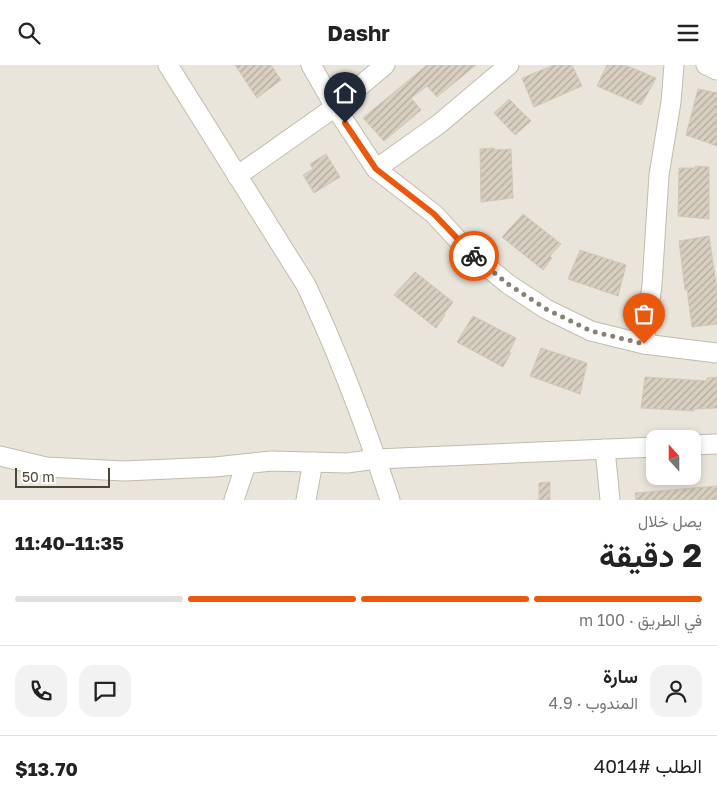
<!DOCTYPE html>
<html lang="ar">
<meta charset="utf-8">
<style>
:root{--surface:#fff;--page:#f2f2f2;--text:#222;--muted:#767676;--line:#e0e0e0;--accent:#ea580c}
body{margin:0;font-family:"Golos Text",Vazirmatn,sans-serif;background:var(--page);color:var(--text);direction:rtl;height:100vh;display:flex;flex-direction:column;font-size:19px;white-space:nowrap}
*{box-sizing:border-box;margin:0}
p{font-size:16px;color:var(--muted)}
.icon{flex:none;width:28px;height:28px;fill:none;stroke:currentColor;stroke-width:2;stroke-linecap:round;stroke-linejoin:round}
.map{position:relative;height:435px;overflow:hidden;direction:ltr}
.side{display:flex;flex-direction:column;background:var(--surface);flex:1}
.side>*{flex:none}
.needle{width:32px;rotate:339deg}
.buttons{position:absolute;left:646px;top:365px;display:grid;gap:10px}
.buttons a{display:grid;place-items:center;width:55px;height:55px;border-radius:10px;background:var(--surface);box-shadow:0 2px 8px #0003;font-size:25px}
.scale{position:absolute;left:15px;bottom:12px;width:95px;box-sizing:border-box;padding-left:5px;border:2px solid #4b4439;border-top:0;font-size:14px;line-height:18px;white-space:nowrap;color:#4b4439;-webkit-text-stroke:4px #fff;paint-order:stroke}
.pin{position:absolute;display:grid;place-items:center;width:42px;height:42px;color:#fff;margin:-51px -21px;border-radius:50% 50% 50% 0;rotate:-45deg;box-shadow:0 0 5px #0007}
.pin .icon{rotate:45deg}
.courier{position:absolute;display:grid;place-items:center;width:50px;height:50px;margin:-25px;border:4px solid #ea580c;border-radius:50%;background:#fff;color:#222;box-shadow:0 1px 6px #0007}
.overview em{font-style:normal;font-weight:700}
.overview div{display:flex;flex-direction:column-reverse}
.overview{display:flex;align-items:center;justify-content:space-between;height:85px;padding:0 15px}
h1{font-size:32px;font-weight:700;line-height:38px}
.bar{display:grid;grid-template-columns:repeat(4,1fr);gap:8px 5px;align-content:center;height:60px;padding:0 15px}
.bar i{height:6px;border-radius:4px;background:var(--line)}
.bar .on{background:var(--accent)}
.bar p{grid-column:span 4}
.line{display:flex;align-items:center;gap:12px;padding:0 15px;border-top:1px solid var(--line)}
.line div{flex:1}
.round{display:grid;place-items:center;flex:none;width:52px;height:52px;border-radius:15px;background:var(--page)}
header{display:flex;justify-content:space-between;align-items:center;height:65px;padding:0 15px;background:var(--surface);font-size:22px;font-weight:700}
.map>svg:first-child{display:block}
.residential{fill:#eae5da;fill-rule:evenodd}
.building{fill:url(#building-hatch);stroke:#d3c7b4}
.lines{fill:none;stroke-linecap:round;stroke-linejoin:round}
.minor-casing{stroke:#c2bbae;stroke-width:21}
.minor{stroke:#fff;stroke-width:19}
.done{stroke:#878178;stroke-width:5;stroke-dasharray:0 9}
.route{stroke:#ea580c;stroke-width:6}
</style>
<header><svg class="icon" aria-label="menu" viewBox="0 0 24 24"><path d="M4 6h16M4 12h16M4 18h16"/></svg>Dashr<svg class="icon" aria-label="search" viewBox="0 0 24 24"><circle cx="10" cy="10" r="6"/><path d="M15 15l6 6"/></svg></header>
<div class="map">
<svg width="717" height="435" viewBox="0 0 717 435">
<defs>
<pattern id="building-hatch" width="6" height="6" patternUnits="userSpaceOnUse" patternTransform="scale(1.25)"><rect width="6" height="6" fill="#d8cfc1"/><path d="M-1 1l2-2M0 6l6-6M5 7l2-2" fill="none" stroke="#b1aa9e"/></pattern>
</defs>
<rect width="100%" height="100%" fill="#f6f3ec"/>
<path class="residential" d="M0 0H717V435H0ZM655 374H692V411H655Z"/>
<g class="building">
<polygon points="235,0 271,0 281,15 257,33"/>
<polygon points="427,0 476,0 437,32 427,21 411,33 421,45 384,76 363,53"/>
<polygon points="554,0 572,0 582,21 534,42 522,13"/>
<polygon points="607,0 625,0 656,13 641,40 597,21"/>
<polygon points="698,24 717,28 717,81 686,70"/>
<polygon points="509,34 531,56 515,70 494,48"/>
<polygon points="494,83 494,85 511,84 513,133 481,137 480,84"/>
<polygon points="326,89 340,112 314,128 303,110 313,104 310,99"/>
<polygon points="695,101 709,102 709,154 678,151 679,103 696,103"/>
<polygon points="523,149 561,179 550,191 552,193 543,205 502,172"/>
<polygon points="709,171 717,224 717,259 692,262 687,224 685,225 679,176"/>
<polygon points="580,185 626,200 618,231 568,214"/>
<polygon points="415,207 453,237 444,249 445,250 436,263 394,230"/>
<polygon points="473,251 516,273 509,287 511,288 503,302 457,277"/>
<polygon points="541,283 587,298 580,329 530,311"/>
<polygon points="645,312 707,316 707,313 717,312 717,343 694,344 694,346 641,343"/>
<polygon points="550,417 550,435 539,435 539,418"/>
<polygon points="717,421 717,435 636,435 635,428"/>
</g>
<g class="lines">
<defs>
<g id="minor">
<path d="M168 0 306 220C339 290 366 362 390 435"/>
<polyline points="311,0 335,42 376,104 434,149 469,187 508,219 546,244 591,266 644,279 717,288"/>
<polyline points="706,0 717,5"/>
<polyline points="376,104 439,59 509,0"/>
<polyline points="237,111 335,42 385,0"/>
<polyline points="644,279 652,220 659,110 671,37 674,0"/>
<polyline points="692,380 717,379"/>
<polyline points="605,384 610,435"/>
<polyline points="0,391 46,402 124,406 215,402 271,396 347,398 376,394 655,382"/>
<polyline points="234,435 246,399"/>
<polyline points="306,435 313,397"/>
</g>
</defs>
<use href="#minor" class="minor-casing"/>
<use href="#minor" class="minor"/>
</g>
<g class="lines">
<polyline class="done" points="474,191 508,219 546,244 591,266 644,279"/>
<polyline class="route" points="345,58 376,104 434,149 474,191"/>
</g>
</svg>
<div class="buttons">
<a><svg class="needle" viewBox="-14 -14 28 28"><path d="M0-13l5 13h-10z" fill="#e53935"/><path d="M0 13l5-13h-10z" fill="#767676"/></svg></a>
</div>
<div class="scale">50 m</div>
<div class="pin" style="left:644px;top:279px;background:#ea580c"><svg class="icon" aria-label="bag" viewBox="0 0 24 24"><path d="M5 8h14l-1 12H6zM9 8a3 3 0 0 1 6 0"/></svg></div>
<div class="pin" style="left:345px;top:58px;background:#1f2937"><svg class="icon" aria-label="home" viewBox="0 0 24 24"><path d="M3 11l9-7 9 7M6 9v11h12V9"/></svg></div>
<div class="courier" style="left:474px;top:191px"><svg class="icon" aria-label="bike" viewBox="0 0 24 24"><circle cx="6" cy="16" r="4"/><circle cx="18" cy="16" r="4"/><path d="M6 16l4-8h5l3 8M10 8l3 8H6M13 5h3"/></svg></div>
</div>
<section class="side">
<div class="overview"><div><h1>2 دقيقة</h1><p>يصل خلال</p></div><em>11:35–11:40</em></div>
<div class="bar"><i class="on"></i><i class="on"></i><i class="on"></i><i></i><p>في الطريق · 100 m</p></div>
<div class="line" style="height:90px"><a class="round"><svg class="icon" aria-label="person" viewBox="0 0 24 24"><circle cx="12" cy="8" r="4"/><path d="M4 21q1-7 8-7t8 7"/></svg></a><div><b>سارة</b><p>المندوب · 4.9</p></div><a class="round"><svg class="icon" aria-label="chat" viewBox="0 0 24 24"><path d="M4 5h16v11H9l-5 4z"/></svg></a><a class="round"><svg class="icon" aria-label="phone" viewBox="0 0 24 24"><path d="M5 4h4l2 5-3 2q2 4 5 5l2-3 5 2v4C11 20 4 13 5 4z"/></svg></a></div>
<div class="line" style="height:65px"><div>الطلب #4014</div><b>$13.70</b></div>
</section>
